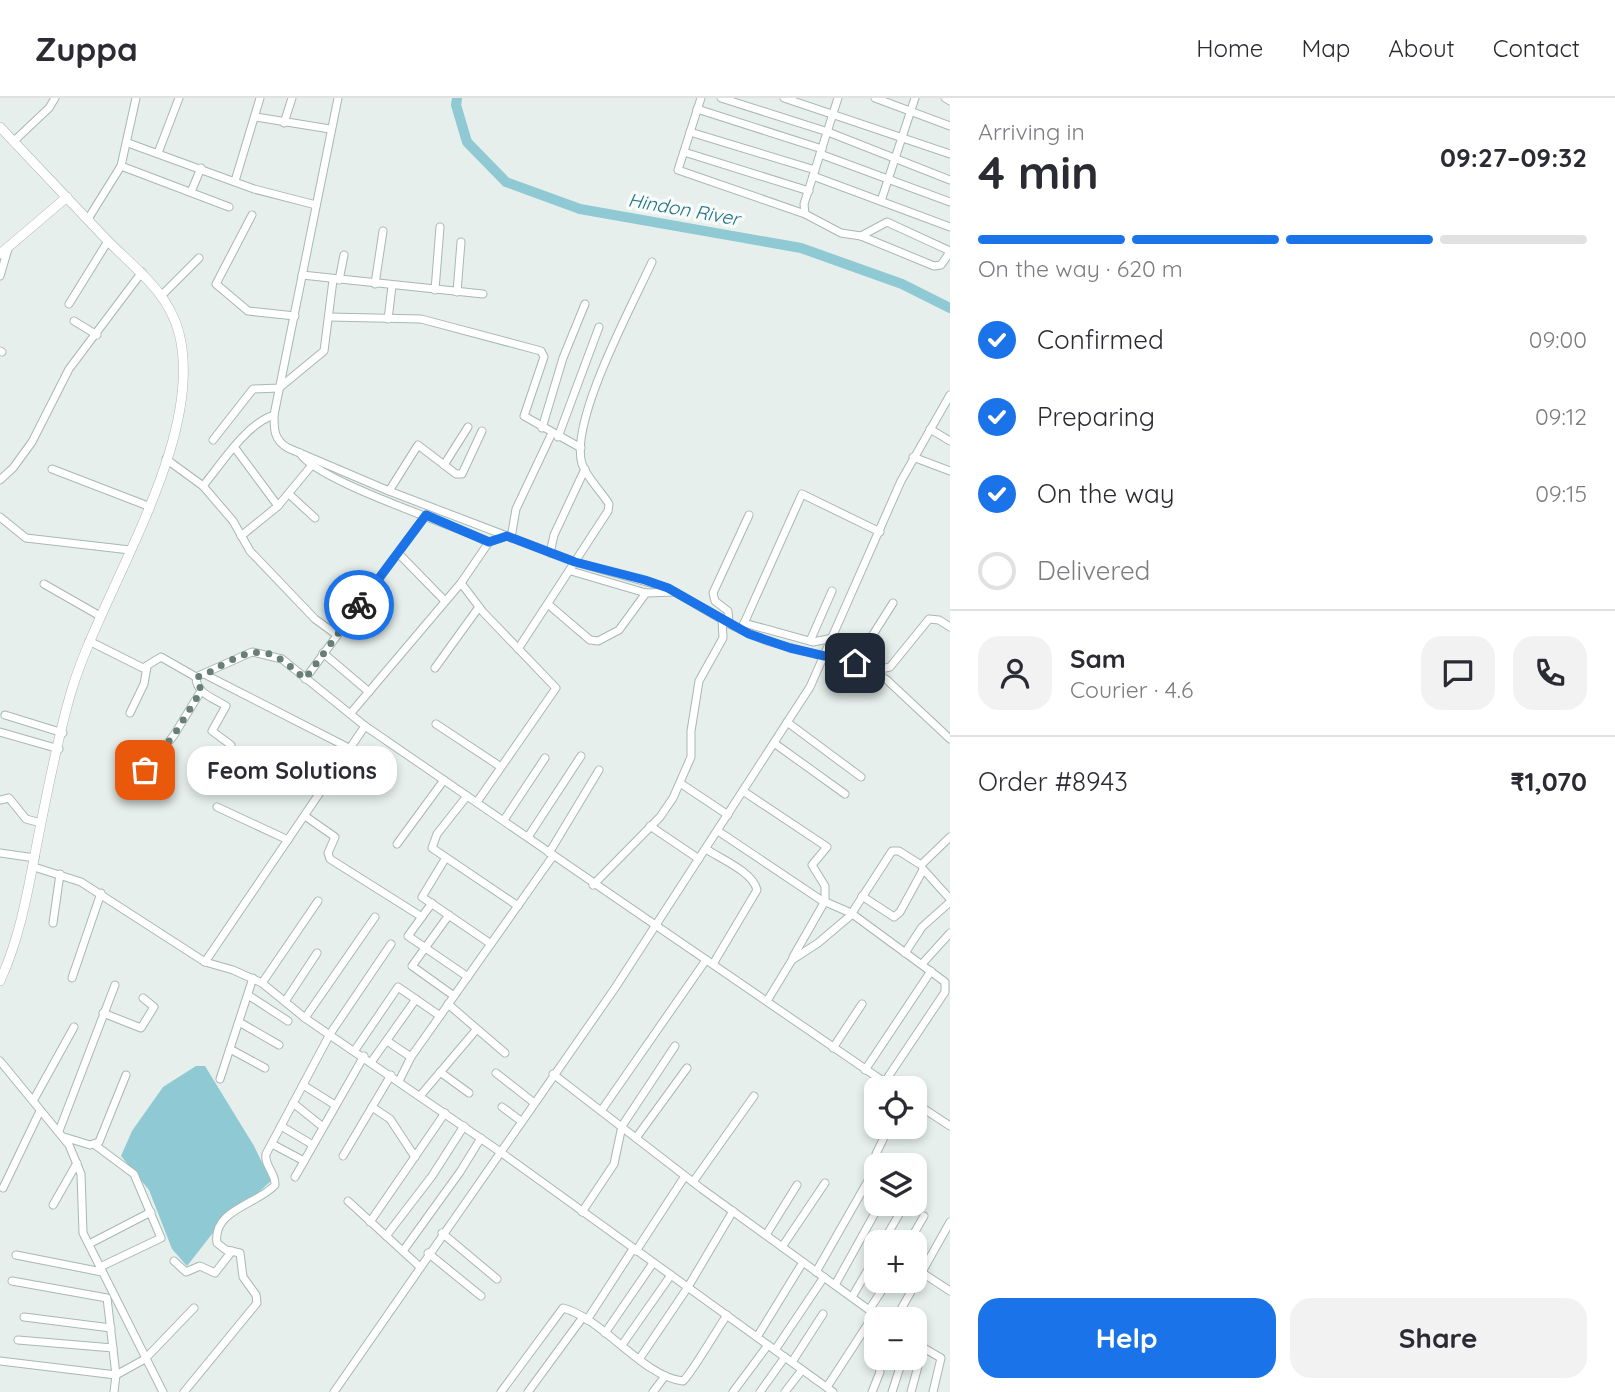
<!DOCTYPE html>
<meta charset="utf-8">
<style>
:root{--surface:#fff;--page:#f2f2f3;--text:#2b2b33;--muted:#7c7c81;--line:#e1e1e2;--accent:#1a73e8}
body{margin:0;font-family:Quicksand,sans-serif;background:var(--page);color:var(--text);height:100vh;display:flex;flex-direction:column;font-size:26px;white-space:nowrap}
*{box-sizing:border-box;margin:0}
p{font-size:23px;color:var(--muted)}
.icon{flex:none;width:38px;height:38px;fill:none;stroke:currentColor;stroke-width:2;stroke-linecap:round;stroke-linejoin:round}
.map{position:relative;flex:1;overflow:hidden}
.sheet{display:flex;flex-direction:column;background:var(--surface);width:665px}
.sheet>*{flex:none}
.fabs{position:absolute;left:864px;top:978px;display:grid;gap:14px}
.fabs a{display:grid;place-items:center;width:63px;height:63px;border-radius:14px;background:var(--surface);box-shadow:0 4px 10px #0003;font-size:35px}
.pin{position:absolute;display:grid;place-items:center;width:60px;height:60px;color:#fff;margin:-30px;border-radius:14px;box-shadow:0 4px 10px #0006}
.courier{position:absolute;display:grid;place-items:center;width:70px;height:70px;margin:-35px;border:5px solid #1a73e8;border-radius:50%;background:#fff;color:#222;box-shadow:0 2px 9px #0007}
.bubble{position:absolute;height:49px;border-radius:21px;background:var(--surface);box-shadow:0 4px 10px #0003;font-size:23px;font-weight:700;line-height:49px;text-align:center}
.head em{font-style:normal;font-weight:700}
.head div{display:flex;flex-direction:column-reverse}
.head{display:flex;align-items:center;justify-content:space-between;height:119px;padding:0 28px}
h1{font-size:46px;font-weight:700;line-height:52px}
.bar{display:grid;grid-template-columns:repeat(4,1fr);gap:10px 7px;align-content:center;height:84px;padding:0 28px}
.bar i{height:9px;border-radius:5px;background:var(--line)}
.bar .on{background:var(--accent)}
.bar p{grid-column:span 4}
.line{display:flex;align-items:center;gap:18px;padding:0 28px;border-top:2px solid var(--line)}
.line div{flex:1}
.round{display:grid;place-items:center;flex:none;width:74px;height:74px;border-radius:21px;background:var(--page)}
ol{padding:0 28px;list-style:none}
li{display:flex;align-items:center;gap:21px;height:77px}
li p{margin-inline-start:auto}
li .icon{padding:7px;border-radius:50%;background:var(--accent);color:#fff;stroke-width:4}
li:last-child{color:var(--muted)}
li i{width:38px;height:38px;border:4px solid var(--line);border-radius:50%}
.primary-button{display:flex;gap:14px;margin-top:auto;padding:14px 28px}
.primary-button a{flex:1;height:80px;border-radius:21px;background:var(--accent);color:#fff;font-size:28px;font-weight:700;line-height:80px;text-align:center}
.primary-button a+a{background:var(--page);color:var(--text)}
header{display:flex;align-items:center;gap:42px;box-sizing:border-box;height:98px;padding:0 35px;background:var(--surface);border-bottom:2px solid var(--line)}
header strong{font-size:33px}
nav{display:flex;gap:38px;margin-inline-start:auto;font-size:24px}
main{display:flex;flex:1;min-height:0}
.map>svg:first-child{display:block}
.water{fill:#8ec9d4}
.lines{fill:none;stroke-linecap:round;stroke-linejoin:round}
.river{stroke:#8ec9d4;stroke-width:10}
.minor-casing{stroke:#a8b8b2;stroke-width:9}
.tertiary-casing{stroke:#a8b8b2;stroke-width:10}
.minor{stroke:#fff;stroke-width:7}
.tertiary{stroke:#fff;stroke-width:9}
.done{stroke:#687f78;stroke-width:7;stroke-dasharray:0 12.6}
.route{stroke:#1a73e8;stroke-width:9}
.labels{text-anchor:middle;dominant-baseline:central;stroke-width:7;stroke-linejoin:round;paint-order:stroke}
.water-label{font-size:19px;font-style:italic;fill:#1c6f80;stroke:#f7fbf9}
</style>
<header>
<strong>Zuppa</strong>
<nav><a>Home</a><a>Map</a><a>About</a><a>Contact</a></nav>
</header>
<main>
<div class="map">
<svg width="950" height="1294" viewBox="0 0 950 1294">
<rect width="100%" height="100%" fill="#e6efeb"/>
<polygon class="water" points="196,968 205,968 254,1048 271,1083 212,1136 187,1168 172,1151 149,1092 121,1058 132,1033 163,989"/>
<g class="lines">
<polyline class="river" points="457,0 456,7 467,44 506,84 580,111 801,150 902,186 950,210"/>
<defs>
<g id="minor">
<path d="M338 0 274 317C274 332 274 342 288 350L389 393 575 464 668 490 735 529 767 543 866 570 887 582 950 641"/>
<polyline points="701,0 678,72 805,116"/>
<polyline points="721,0 828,34 950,82"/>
<polyline points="784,0 950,56"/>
<polyline points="838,0 804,106 805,116 841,135 861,138 934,168 941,167 950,154"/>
<polyline points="875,0 950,28"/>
<polyline points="945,0 950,3"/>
<polyline points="697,11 822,51"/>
<polyline points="256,19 330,31"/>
<polyline points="284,25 292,0"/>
<polyline points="690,34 815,72"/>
<polyline points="14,43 49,10 55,0"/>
<polyline points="128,45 254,91 316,107"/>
<polyline points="684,54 809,93"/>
<polyline points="158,55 179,0"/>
<polyline points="820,56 950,104"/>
<polyline points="121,68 229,109"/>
<polyline points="813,78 950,129"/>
<polyline points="235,83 260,0"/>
<polyline points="191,94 201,70"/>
<polyline points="881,103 915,0"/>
<polyline points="252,117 216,186 248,213 295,218"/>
<polyline points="88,121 121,68 136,0"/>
<polyline points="861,138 887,124 950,153"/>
<polyline points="302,177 483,196"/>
<polyline points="0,178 8,151"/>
<polyline points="339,182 344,157"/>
<polyline points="375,186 383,133"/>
<polyline points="435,192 440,129"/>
<polyline points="457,194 461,144"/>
<polyline points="161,198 199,160"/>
<polyline points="69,206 108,143"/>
<polyline points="329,219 421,221 541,253 544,259 524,318 581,350"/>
<polyline points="388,221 392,188"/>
<polyline points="74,223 97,237"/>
<polyline points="0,253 2,254"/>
<polyline points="542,330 563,260 585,206"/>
<polyline points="930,331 950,343"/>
<polyline points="558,339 599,229"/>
<polyline points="213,342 253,291 279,290 324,253 333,182"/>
<polyline points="235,350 278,408"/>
<path d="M300 355C314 382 454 427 489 444L507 438"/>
<polyline points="913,359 950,373"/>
<polyline points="166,361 203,388 233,423 250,453 315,521 337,537"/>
<polyline points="444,367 468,329"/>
<polyline points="52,371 148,408"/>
<polyline points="0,382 13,370 32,344 69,271 142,174"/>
<path d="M203 388C222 365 246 326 274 317"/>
<polyline points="389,393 418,347 456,376 462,376 482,333"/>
<polyline points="289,396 315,420"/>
<polyline points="0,419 26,440 130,452"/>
<polyline points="241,438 278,408 312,367"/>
<polyline points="511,440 516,411 552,335"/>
<polyline points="550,455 554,437 585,371"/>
<polyline points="399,456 445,503"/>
<polyline points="571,473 646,495 674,494"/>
<polyline points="461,485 483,514 556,590 477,704"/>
<polyline points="44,486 100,518"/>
<polyline points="893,505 867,546 871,573 890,569 929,521 939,522 950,529"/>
<polyline points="549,507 590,542 598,543 619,532 646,495"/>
<polyline points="744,525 813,544 833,540"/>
<polyline points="729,526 728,513 715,503 713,495 749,417"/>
<polyline points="741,532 802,396 880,434"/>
<polyline points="89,543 143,570 161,559 196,579 252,554 282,561 365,628 893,990"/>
<polyline points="810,543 832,493"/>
<path d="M518 551 608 413 609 406C601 393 587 380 582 366 569 323 633 206 652 164"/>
<polyline points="323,555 369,594"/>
<polyline points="435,570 479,509"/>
<polyline points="206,577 349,650"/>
<path d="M196 579C196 596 214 600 226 608L212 633 231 647 218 676"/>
<polyline points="305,581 426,417"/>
<polyline points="130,615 144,586 147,569"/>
<polyline points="350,616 461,485 489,444"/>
<polyline points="5,617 63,635"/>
<polyline points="787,624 861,679"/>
<polyline points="436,626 501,669"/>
<polyline points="0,634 59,651"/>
<polyline points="774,645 845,696"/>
<polyline points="253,657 323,688"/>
<polyline points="680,685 728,717"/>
<polyline points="135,687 174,637 201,593"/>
<polyline points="743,693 827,749 812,767 825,788 825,803 793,859"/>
<polyline points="467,698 437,736 432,750 518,808"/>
<polyline points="0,702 9,700 26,721 41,725"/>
<polyline points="217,709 288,742"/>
<polyline points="305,718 335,739 328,755 330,761 422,819"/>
<polyline points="504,722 545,660"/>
<polyline points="650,728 699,761"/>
<polyline points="718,733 821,802 851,815 945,884 945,894 884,985"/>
<polyline points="528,739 581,658"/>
<polyline points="397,746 444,682"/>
<path d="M706 751C721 761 753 774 757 792L713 866"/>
<polyline points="0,755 35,760"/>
<polyline points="549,755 599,672"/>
<polyline points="445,761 422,799 491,846"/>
<polyline points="34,769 81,784 205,864 233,872 262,885 305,920 499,1053 833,1294"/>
<polyline points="923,771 950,801"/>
<polyline points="593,787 660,719 673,700 691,659 691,633 699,583 723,540 722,521"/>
<polyline points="862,798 894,819 900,814 923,772"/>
<polyline points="432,805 408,838 468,879"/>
<polyline points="449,817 412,868 454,898"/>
<polyline points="53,825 60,776"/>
<polyline points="905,855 922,829 950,804"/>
<polyline points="205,864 365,628"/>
<polyline points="922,866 950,835"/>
<polyline points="72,880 101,795"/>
<polyline points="262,885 318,803"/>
<polyline points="248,897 288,923"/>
<polyline points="286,902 317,855"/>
<polyline points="767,903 792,862 818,845 850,818 892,753 899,753 921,767 950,739"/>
<polyline points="448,906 505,955"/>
<polyline points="103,915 141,930 154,909 143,900"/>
<polyline points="305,920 375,819"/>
<polyline points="239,924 279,947"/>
<polyline points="387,943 411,959"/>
<polyline points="833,950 862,906"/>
<polyline points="230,951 265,970"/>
<polyline points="355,952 398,889 440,918"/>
<polyline points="0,963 69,1047 81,1076 83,1135 163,1294"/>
<polyline points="372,963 416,901"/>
<polyline points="865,972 931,873"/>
<polyline points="440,974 469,995"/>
<polyline points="496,975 533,1004"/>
<polyline points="553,976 702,1091 883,1222"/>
<polyline points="220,981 253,880"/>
<polyline points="399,983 411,959 553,758"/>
<polyline points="303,987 335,1007"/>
<polyline points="420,998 476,932"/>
<polyline points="33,1003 74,929"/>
<polyline points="293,1005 323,1029"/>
<polyline points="915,1005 950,1028"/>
<polyline points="372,1009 390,1021 415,1059"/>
<polyline points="502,1009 521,1023"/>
<polyline points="601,1013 706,862"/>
<polyline points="281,1028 313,1047"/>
<polyline points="59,1033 115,887"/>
<polyline points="64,1039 90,1047 99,1044 126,977"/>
<polyline points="636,1040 687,970"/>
<polyline points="272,1046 304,1063"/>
<polyline points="95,1047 134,1076 161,1140 100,1169"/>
<polyline points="343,1058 391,977"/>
<polyline points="295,1079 364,958"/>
<polyline points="693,1084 754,998"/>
<polyline points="3,1090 40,1013"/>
<polyline points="348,1103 419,1168"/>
<polyline points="53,1107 77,1065"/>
<polyline points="582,1114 614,1066 622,1028 675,948"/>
<polyline points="370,1124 445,1015"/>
<polyline points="442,1135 497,1181"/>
<polyline points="766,1137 797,1087"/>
<polyline points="386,1138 432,1078 464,1028"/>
<polyline points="883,1144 905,1106"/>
<polyline points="909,1144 924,1118"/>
<polyline points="89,1146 151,1114"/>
<polyline points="782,1149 825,1085"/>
<polyline points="403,1153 460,1074 481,1040"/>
<polyline points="636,1153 685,1078"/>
<polyline points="428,1155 481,1198"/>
<polyline points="16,1157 102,1174"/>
<polyline points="174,1163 186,1174 200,1168 215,1175 232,1153"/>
<polyline points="816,1174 873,1074 876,1056 889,1029"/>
<polyline points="921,1174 950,1193"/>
<polyline points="12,1183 107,1200 116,1277 114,1294"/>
<polyline points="835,1187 880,1106"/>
<polyline points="852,1199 877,1156"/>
<polyline points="869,1212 888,1183"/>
<polyline points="24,1219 111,1230"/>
<polyline points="587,1222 633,1151"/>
<polyline points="895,1222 950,1124"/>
<polyline points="605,1235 653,1165"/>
<polyline points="757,1239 803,1164"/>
<polyline points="18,1242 113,1250"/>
<polyline points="915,1245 941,1260 933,1294"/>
<polyline points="622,1247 671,1177"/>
<polyline points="775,1252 824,1179"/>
<polyline points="640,1260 688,1189 733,1113"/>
<polyline points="0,1263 116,1277 145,1261 194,1210"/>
<polyline points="792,1264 823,1216"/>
<polyline points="827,1289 875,1215"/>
<path d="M184 1294 257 1205 256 1197 243 1179 240 1155 226 1152 217 1145C212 1112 258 1106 275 1087 276 1075 264 1068 266 1056L330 936 391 846"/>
<polyline points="334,1294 615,890 810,589 901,383 950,297"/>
<path d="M501 1294 563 1210C604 1221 643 1279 683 1283 690 1278 718 1230 727 1217"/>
<polyline points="528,1294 583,1219"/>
<polyline points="653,1294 665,1278"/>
<polyline points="733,1294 768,1247"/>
<polyline points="760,1294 785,1259"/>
<polyline points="785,1294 802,1272"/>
<polyline points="872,1294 880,1274 877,1260"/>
<polyline points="892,1294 903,1260"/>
<polyline points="911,1294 923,1250"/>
</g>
<g id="tertiary">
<path d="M0 29C35 66 70 103 105 140 134 170 168 193 179 235 206 341 103 490 72 591 59 634 50 681 41 725 30 779 23 833 0 883"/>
<polyline points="0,156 67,99"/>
</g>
</defs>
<use href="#minor" class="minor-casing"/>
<use href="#tertiary" class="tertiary-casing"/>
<use href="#minor" class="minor"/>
<use href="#tertiary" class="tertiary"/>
</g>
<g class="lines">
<path class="done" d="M145 672 174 637 201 593 197 579C206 577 213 572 222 567 261 545 274 553 305 581L359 507"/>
<polyline class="route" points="359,507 426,417 489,444 507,438 575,464 645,482 668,490 749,536 790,550 855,565"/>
</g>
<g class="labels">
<g class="water-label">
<text transform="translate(684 111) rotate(10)">Hindon River</text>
</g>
</g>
</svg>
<div class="fabs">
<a><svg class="icon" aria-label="locate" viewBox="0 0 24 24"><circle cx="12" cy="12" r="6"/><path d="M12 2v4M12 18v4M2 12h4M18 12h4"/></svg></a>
<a><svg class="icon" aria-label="layers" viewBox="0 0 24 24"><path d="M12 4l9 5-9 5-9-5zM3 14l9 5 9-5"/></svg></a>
<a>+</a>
<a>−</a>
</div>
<div class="pin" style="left:145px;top:672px;background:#ea580c"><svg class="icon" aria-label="bag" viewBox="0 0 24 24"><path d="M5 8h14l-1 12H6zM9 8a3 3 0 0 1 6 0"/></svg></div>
<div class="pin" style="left:855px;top:565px;background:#1f2937"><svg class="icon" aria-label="home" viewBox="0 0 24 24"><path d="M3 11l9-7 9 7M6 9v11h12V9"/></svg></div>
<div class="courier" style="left:359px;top:507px"><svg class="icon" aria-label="bike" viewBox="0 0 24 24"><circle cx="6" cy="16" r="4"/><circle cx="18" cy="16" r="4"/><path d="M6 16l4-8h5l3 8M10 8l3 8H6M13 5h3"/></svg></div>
<div class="bubble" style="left:187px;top:648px;width:210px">Feom Solutions</div>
</div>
<section class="sheet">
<div class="head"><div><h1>4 min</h1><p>Arriving in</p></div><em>09:27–09:32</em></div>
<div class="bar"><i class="on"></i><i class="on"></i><i class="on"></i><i></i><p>On the way · 620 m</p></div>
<ol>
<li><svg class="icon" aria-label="check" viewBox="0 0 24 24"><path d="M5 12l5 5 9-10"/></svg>Confirmed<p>09:00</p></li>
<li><svg class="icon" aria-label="check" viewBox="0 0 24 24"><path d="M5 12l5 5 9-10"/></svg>Preparing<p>09:12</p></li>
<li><svg class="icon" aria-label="check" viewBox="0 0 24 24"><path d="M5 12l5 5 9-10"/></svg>On the way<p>09:15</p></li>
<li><i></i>Delivered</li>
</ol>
<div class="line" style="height:126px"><a class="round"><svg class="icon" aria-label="person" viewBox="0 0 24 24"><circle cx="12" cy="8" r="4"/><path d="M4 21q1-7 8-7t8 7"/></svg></a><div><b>Sam</b><p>Courier · 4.6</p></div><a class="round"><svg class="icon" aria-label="chat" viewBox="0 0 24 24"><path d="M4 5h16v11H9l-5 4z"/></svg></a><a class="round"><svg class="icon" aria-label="phone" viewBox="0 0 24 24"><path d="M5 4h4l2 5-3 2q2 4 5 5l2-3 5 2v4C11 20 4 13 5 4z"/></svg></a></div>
<div class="line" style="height:91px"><div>Order #8943</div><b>₹1,070</b></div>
<div class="primary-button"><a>Help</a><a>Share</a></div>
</section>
</main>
